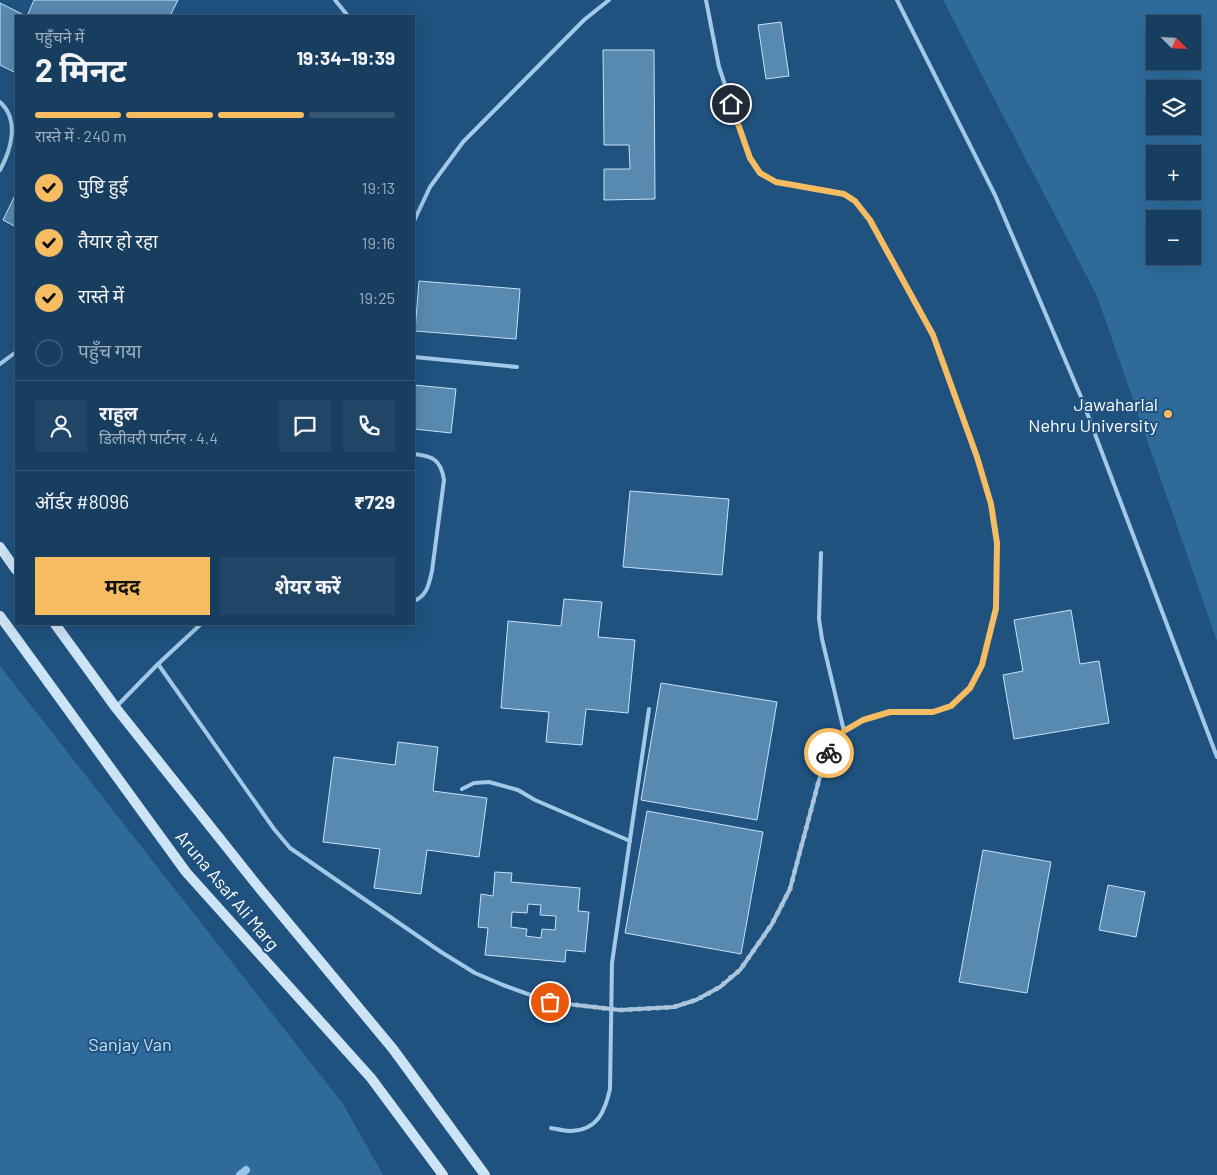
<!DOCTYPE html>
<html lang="hi">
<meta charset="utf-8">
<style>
:root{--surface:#173e5f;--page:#204565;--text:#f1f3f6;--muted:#9eaebd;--line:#365774;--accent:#f6bc62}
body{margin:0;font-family:Barlow,"Noto Sans Devanagari",sans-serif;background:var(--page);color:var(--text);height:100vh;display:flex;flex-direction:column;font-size:19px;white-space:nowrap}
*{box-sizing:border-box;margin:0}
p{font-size:16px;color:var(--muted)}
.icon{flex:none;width:28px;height:28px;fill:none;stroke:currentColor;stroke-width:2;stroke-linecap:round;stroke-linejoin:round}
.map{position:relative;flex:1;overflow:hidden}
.side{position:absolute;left:15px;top:15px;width:400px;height:610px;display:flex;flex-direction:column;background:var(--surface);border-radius:0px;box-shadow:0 5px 20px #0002,0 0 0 1px var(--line)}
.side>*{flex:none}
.needle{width:32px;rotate:114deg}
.tools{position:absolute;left:1146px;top:15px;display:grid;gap:10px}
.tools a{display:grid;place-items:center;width:55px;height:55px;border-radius:0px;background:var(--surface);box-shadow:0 5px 20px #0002,0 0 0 1px var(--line);font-size:25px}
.pin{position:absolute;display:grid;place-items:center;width:42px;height:42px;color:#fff;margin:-21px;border:2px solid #fff;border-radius:50%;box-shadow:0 1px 5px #0007}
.courier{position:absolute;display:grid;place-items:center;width:50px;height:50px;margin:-25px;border:4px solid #f6bc62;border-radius:50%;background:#fff;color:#222;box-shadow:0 1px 6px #0007}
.overview em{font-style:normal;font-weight:700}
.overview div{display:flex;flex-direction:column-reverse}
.overview{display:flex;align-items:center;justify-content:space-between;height:85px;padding:0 20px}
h1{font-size:32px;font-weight:700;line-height:38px}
.bar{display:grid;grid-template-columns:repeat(4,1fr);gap:8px 5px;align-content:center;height:60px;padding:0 20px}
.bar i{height:6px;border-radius:4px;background:var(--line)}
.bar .on{background:var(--accent)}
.bar p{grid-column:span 4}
.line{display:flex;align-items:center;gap:12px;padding:0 20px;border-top:1px solid var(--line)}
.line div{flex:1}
.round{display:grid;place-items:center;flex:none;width:52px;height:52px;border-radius:0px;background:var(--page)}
ol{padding:0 20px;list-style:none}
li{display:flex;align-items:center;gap:15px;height:55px}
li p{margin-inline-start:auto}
li .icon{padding:5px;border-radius:50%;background:var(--accent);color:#111;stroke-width:4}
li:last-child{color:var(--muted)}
li i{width:28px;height:28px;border:2px solid var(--line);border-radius:50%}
.cta{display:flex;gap:10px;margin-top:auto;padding:10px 20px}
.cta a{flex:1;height:58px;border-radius:0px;background:var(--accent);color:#111;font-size:20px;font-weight:700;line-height:58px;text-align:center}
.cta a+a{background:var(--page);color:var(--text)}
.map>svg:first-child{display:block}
.green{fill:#2e6b9b;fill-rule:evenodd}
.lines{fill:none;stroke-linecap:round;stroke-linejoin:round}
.stream{stroke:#96c5ea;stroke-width:8}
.building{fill:#5889b0;stroke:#c6e1f6;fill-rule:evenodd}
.lane{stroke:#a2c9e8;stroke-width:4}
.secondary{stroke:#cde3f6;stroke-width:10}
.done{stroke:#b1c2d2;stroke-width:5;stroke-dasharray:0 9}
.route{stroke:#f6bc62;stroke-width:6}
.poi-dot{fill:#f6bc62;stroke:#1f527f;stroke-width:2}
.labels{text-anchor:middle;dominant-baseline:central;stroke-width:4;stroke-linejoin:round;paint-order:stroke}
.poi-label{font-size:18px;fill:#fff;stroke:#1f527f;text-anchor:end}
.street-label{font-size:18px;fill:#fff;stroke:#1f527f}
.park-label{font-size:18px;fill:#c6e1f6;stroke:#1f527f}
</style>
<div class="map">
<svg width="1217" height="1175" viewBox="0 0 1217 1175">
<rect width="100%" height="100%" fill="#1f527f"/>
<g class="green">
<path d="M943 0H1217V641L1097 296ZM1155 24H1192V61H1155ZM1155 89H1192V126H1155ZM1155 154H1192V191H1155ZM1155 219H1192V256H1155Z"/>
<polygon points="0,666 343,1104 383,1175 0,1175"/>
</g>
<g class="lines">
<polyline class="stream" points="240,1175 246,1170"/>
</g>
<g class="building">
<polygon points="34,0 178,0 170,16 27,16"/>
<polygon points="0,3 26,16 16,16 16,73 0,65"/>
<polygon points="781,22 789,76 766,79 758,25"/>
<polygon points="603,50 654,50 655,199 604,200 604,169 630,169 629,145 604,145"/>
<polygon points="16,193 16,227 3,220"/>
<polygon points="419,281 520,289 516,339 415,331"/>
<polygon points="414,385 456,389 451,433 414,429"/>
<polygon points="630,491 729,499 722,575 623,567"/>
<polygon points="564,599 602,602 598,637 635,640 628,713 586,709 582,745 546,742 549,712 501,708 508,621 561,626"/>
<polygon points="1071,610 1080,664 1099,661 1109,723 1014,739 1003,675 1023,671 1014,620"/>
<polygon points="661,683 777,702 757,820 641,800"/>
<polygon points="398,742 438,747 433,791 487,798 479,857 427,850 421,894 374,888 380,849 323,842 334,757 395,765"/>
<polygon points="647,811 763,832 741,954 625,933"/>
<polygon points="983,850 1051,862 1027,993 959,982"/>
<path d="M495 872 512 873 511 882 580 888 578 911 589 912 585 952 566 950 565 962 485 955 488 928 478 927 481 894 493 896ZM528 904 541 905 540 915 556 916 555 930 542 929 541 938 526 936 527 929 511 927 512 912 527 913Z"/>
<polygon points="1108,885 1145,892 1136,937 1099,930"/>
</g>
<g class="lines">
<g class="lane">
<polyline points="335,0 348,16"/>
<polyline points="897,0 995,195 1081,397 1217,757"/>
<path d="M0 102C20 120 11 150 0 170"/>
<polyline points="414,221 430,187 463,142 584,20 609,0"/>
<polyline points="414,357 517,367"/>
<polyline points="0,364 16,352"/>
<path d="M414 454C433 456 441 460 444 480L432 571C429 584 427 596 414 601"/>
<polyline points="821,553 819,619 822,639 844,731"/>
<polyline points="158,664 274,829 290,848 441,952 475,973 503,985 550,1002 620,1010 674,1007 696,1000 720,987 740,970 772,924 790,889 819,780 831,747 844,731 863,720 890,712 933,712 951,706 970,688 982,665 997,608 997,543 991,504 977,457 933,335 875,228 870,220 855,201 844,194 776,182 759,173 750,158 719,67 706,0"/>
<polyline points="117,706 158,664 201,624"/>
<polyline points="462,789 474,783 489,782 518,790 535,800 630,841"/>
<path d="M551 1128C557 1129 564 1131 571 1131 598 1130 605 1111 610 1089L612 963 649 709"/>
</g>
<g class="secondary">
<polyline points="0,547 16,570"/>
<polyline points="0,616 186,872 371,1078 443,1175"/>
<polyline points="55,624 116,708 256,884 393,1049 485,1175"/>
</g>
</g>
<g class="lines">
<polyline class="done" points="550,1002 620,1010 674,1007 696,1000 720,987 730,978 740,970 772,924 790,889 819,780 829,753"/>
<polyline class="route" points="731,104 750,158 760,173 776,182 844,194 855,201 870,220 933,335 977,457 991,504 997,543 996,608 982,665 970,688 951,706 933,712 890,712 863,720 844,731 831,748 829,753"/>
</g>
<circle class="poi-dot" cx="1168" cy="414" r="5"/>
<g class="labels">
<g class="poi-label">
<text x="1158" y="404">Jawaharlal<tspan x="1158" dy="21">Nehru University</tspan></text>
</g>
<g class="street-label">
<text transform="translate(228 890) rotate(50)">Aruna Asaf Ali Marg</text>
</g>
<g class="park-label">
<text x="130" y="1044">Sanjay Van</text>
</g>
</g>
</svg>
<div class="tools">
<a><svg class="needle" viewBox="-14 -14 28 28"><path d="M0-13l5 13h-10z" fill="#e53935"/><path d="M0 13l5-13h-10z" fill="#9eaebd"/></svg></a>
<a><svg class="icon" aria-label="layers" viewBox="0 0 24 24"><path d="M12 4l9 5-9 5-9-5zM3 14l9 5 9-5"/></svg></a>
<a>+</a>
<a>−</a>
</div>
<div class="pin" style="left:550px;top:1002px;background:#ea580c"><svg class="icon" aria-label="bag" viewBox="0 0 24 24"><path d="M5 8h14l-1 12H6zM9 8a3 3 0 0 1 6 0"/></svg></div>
<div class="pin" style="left:731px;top:104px;background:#1f2937"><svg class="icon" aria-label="home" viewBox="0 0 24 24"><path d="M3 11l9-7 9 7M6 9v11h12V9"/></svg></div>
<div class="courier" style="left:829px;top:753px"><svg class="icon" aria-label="bike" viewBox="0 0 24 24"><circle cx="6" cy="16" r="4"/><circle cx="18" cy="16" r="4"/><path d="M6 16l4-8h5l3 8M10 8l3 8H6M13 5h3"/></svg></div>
<section class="side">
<div class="overview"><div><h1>2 मिनट</h1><p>पहुँचने में</p></div><em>19:34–19:39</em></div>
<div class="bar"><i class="on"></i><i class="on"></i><i class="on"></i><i></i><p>रास्ते में · 240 m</p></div>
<ol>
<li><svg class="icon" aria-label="check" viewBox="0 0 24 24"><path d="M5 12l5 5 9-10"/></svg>पुष्टि हुई<p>19:13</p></li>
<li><svg class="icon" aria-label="check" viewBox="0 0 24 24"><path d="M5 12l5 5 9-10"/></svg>तैयार हो रहा<p>19:16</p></li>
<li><svg class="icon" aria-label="check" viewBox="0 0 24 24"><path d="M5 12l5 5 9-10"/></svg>रास्ते में<p>19:25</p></li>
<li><i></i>पहुँच गया</li>
</ol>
<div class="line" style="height:90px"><a class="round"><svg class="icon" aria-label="person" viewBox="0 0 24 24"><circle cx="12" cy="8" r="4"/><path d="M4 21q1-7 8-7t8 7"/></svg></a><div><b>राहुल</b><p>डिलीवरी पार्टनर · 4.4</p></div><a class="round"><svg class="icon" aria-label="chat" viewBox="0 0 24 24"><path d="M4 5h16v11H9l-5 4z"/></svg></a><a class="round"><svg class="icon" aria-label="phone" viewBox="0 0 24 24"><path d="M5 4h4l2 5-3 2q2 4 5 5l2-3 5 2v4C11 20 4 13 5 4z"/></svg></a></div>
<div class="line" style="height:65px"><div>ऑर्डर #8096</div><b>₹729</b></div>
<div class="cta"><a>मदद</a><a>शेयर करें</a></div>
</section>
</div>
